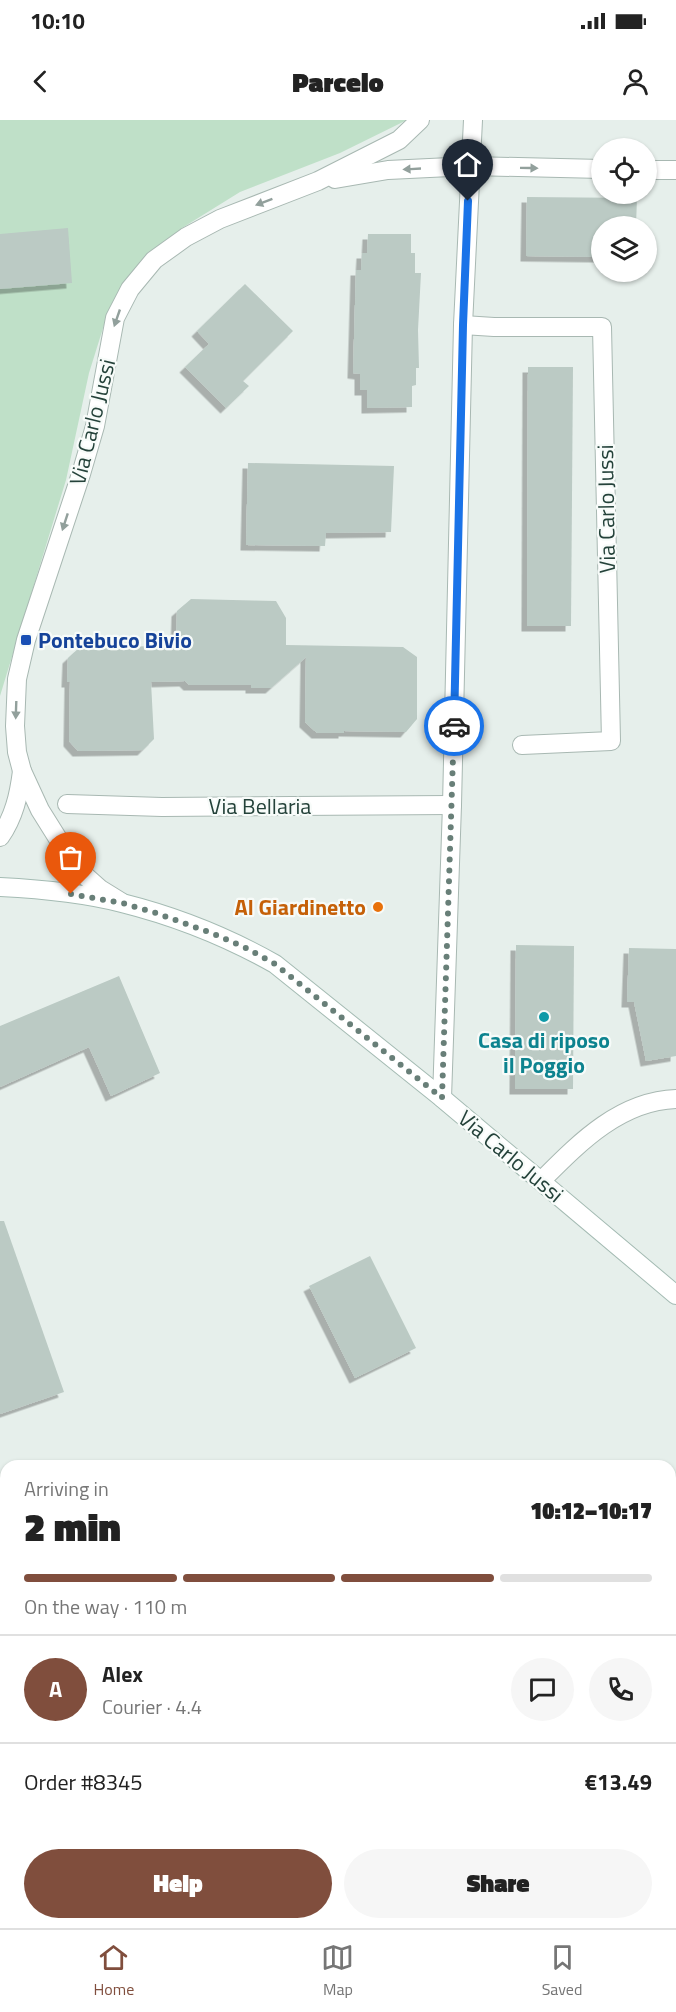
<!DOCTYPE html>
<meta charset="utf-8">
<style>
:root{--surface:#fff;--page:#f6f6f6;--text:#222;--muted:#767676;--line:#e0e0e0;--accent:#804e3d}
body{margin:0;font-family:"Titillium Web",sans-serif;background:var(--page);color:var(--text);height:100vh;display:flex;flex-direction:column;font-size:22px;white-space:nowrap}
*{box-sizing:border-box;margin:0}
p{font-size:20px;color:var(--muted)}
.icon{flex:none;width:33px;height:33px;fill:none;stroke:currentColor;stroke-width:2;stroke-linecap:round;stroke-linejoin:round}
.map{position:relative;flex:1;overflow:hidden}
.panel{position:absolute;left:0px;top:1340px;width:676px;height:470px;display:flex;flex-direction:column;background:var(--surface);border-radius:18px 18px 0 0;box-shadow:0 2px 4px #0004}
.panel>*{flex:none}
.controls{position:absolute;left:591px;top:18px;display:grid;gap:12px}
.controls a{display:grid;place-items:center;width:66px;height:66px;border-radius:50%;background:var(--surface);box-shadow:0 2px 4px #0004;font-size:30px}
.pin{position:absolute;display:grid;place-items:center;width:51px;height:51px;color:#fff;margin:-62px -26px;border-radius:50% 50% 50% 0;rotate:-45deg;box-shadow:0 0 6px #0007}
.pin .icon{rotate:45deg}
.courier{position:absolute;display:grid;place-items:center;width:60px;height:60px;margin:-30px;border:4px solid #1a73e8;border-radius:50%;background:#fff;color:#222;box-shadow:0 2px 8px #0007}
.overview em{font-style:normal;font-weight:800}
.overview div{display:flex;flex-direction:column-reverse}
.overview{display:flex;align-items:center;justify-content:space-between;height:102px;padding:0 24px}
h1{font-size:39px;font-weight:800;line-height:45px}
.bar{display:grid;grid-template-columns:repeat(4,1fr);gap:9px 6px;align-content:center;height:72px;padding:0 24px}
.bar i{height:8px;border-radius:4px;background:var(--line)}
.bar .active{background:var(--accent)}
.bar p{grid-column:span 4}
.line{display:flex;align-items:center;gap:15px;padding:0 24px;border-top:2px solid var(--line)}
.line div{flex:1}
.round{display:grid;place-items:center;flex:none;width:63px;height:63px;border-radius:32px;background:var(--page)}
.action{display:flex;gap:12px;margin-top:auto;padding:12px 24px}
.action a{flex:1;height:69px;border-radius:36px;background:var(--accent);color:#fff;font-size:24px;font-weight:800;line-height:69px;text-align:center}
.action a+a{background:var(--page);color:var(--text)}
.status{display:flex;justify-content:space-between;align-items:center;height:42px;padding:0 30px;background:var(--surface);direction:ltr}
.status svg{height:16px;fill:currentColor}
header{display:flex;justify-content:space-between;align-items:center;height:78px;padding:0 24px;background:var(--surface);font-size:27px;font-weight:800}
.tab-bar{display:flex;justify-content:space-around;align-items:center;height:84px;border-top:2px solid var(--line);background:var(--surface);font-size:16px;color:var(--muted)}
.tab-bar a{display:grid;justify-items:center;gap:3px}
.tab-bar .active{color:var(--accent)}
.map>svg:first-child{display:block}
.green{fill:#bfe0c8}
.lines{fill:none;stroke-linecap:round;stroke-linejoin:round}
.stream{stroke:#8ec9d4;stroke-width:9}
.building{fill:#bbcac4;filter:url(#shadow)}
.street-casing{stroke:#a8b8b2;stroke-width:20}
.secondary-casing{stroke:#a4bbb3;stroke-width:20}
.street{stroke:#fff;stroke-width:18}
.secondary{stroke:#fff;stroke-width:18}
.oneway{fill:#92a09c}
.done{stroke:#687f78;stroke-width:6;stroke-dasharray:0 10.8}
.route{stroke:#1a73e8;stroke-width:8}
.transit-dot{fill:#1a4fb4;stroke:#f7fbf9;stroke-width:2}
.food-dot{fill:#e8710a;stroke:#f7fbf9;stroke-width:2}
.culture-dot{fill:#0f9aa8;stroke:#f7fbf9;stroke-width:2}
.labels{text-anchor:middle;dominant-baseline:central;stroke-width:4.5;stroke-linejoin:round;paint-order:stroke}
.street-label{font-size:22px;fill:#24423a;stroke:#f7fbf9}
.transit-label{font-size:22px;font-weight:bold;fill:#164399;stroke:#f7fbf9;text-anchor:start}
.food-label{font-size:22px;font-weight:bold;fill:#c56008;stroke:#f7fbf9;text-anchor:end}
.culture-label{font-size:22px;font-weight:bold;fill:#0d838f;stroke:#f7fbf9}
</style>
<div class="status"><b>10:10</b><svg viewBox="0 0 49 12"><path d="M0 12V9h3v3zM5 12V6h3v6zM10 12V3h3v9zM15 12V0h3v12zM26 1h20v11H26zM47 4h2v5h-2z"/></svg></div>
<header><svg class="icon" aria-label="back" viewBox="0 0 24 24"><path d="M15 5l-7 7 7 7"/></svg>Parcelo<svg class="icon" aria-label="person" viewBox="0 0 24 24"><circle cx="12" cy="8" r="4"/><path d="M4 21q1-7 8-7t8 7"/></svg></header>
<div class="map">
<svg width="676" height="1808" viewBox="0 0 676 1808">
<defs>
<filter id="shadow"><feDropShadow dx="-5.5" dy="5.5" stdDeviation="0" flood-color="#0004"/></filter>
</defs>
<rect width="100%" height="100%" fill="#e6efeb"/>
<polygon class="green" points="0,0 407,0 340,33 240,72 182,108 130,155 104,205 89,253 66,360 0,576"/>
<g class="lines">
<polyline class="stream" points="246,1803 247,1808"/>
</g>
<g class="building">
<polygon points="527,77 637,78 636,106 602,106 602,137 526,136"/>
<polygon points="68,108 72,163 0,169 0,114"/>
<polygon points="368,114 411,114 411,133 415,133 415,153 421,153 418,210 419,248 416,248 416,265 412,266 412,287 367,288 367,270 360,270 360,254 353,253 356,150 361,150 362,133 367,133"/>
<polygon points="245,164 293,211 243,261 249,266 226,288 185,247 209,224 197,211"/>
<polygon points="528,247 573,247 571,506 527,506"/>
<polygon points="248,343 394,346 391,412 326,413 325,426 246,425"/>
<polygon points="191,479 276,481 286,498 286,525 403,527 417,537 417,599 406,612 344,611 344,613 317,613 305,602 306,537 271,568 251,568 251,565 189,565 185,561 151,562 154,619 143,630 78,631 69,621 70,562 67,562 68,538 80,527 176,526 177,491"/>
<polygon points="516,825 574,826 573,969 515,969"/>
<polygon points="629,828 676,829 676,936 646,941 634,882 627,882"/>
<polygon points="119,856 160,953 111,976 89,927 0,967 0,906"/>
<polygon points="0,1101 4,1101 64,1272 0,1294"/>
<polygon points="370,1136 416,1228 355,1258 309,1166"/>
</g>
<g class="lines">
<defs>
<g id="street">
<polyline points="646,50 676,50"/>
<polyline points="335,59 388,50 471,46 602,49"/>
<polyline points="463,205 494,207 602,207 611,621 522,625"/>
<polyline points="67,684 162,687 452,685"/>
<path d="M0 717C14 697 19 675 22 651"/>
<polyline points="121,782 100,769 82,753 60,722 40,690 22,651 17,632 15,606 17,559 26,520 81,354 95,306 115,198 130,169 154,140 186,117 220,99 318,61 399,20 420,0"/>
<polyline points="442,978 452,685 463,205 473,0"/>
<path d="M541 1061C578 1024 619 981 676 979"/>
<polyline points="0,1505 3,1552 0,1562"/>
<polyline points="0,1592 6,1599"/>
<polyline points="48,1803 48,1808"/>
<polyline points="476,1803 477,1808"/>
</g>
<path id="secondary" d="M0 767C40 769 83 773 122 783 174 796 229 818 275 844L442 978 676 1175"/>
</defs>
<use href="#street" class="street-casing"/>
<use href="#secondary" class="secondary-casing"/>
<use href="#street" class="street"/>
<use href="#secondary" class="secondary"/>
</g>
<defs><path id="oneway-solid" d="M-6-.8H1V-3.2L6.5 0L1 3.2V.8H-6Z" transform="scale(1.5)"/></defs>
<g class="oneway">
<use href="#oneway-solid" transform="translate(529 48) rotate(1)"/>
<use href="#oneway-solid" transform="translate(412 49) rotate(177)"/>
<use href="#oneway-solid" transform="translate(264 82) rotate(159)"/>
<use href="#oneway-solid" transform="translate(117 198) rotate(109)"/>
<use href="#oneway-solid" transform="translate(65 402) rotate(108)"/>
<use href="#oneway-solid" transform="translate(16 590) rotate(92)"/>
</g>
<g class="lines">
<polyline class="done" points="71,774 122,783 153,792 214,814 246,828 275,844 442,978 454,606"/>
<polyline class="route" points="454,606 463,205 468,81"/>
</g>
<rect class="transit-dot" x="20" y="514" width="12" height="12" rx="3"/>
<circle class="food-dot" cx="378" cy="787" r="6"/>
<circle class="culture-dot" cx="544" cy="897" r="6"/>
<g class="labels">
<g class="street-label">
<text transform="translate(92 302) rotate(-76)">Via Carlo Jussi</text>
<text transform="translate(606 389) rotate(-91)">Via Carlo Jussi</text>
<text x="260" y="686">Via Bellaria</text>
<text transform="translate(511 1036) rotate(40)">Via Carlo Jussi</text>
</g>
<g class="transit-label">
<text x="38" y="520">Pontebuco Bivio</text>
</g>
<g class="food-label">
<text x="366" y="787">Al Giardinetto</text>
</g>
<g class="culture-label">
<text x="544" y="920">Casa di riposo<tspan x="544" dy="25">il Poggio</tspan></text>
</g>
</g>
</svg>
<div class="controls">
<a><svg class="icon" aria-label="locate" viewBox="0 0 24 24"><circle cx="12" cy="12" r="6"/><path d="M12 2v4M12 18v4M2 12h4M18 12h4"/></svg></a>
<a><svg class="icon" aria-label="layers" viewBox="0 0 24 24"><path d="M12 4l9 5-9 5-9-5zM3 14l9 5 9-5"/></svg></a>
</div>
<div class="pin" style="left:71px;top:774px;background:#ea580c"><svg class="icon" aria-label="bag" viewBox="0 0 24 24"><path d="M5 8h14l-1 12H6zM9 8a3 3 0 0 1 6 0"/></svg></div>
<div class="pin" style="left:468px;top:81px;background:#1f2937"><svg class="icon" aria-label="home" viewBox="0 0 24 24"><path d="M3 11l9-7 9 7M6 9v11h12V9"/></svg></div>
<div class="courier" style="left:454px;top:606px"><svg class="icon" aria-label="car" viewBox="0 0 24 24"><path d="M5 17H2v-5l4-1 3-4h7l3 4 3 1v5h-3M9 17h6M6 11h13"/><circle cx="7" cy="17" r="2"/><circle cx="17" cy="17" r="2"/></svg></div>
<section class="panel">
<div class="overview"><div><h1>2 min</h1><p>Arriving in</p></div><em>10:12–10:17</em></div>
<div class="bar"><i class="active"></i><i class="active"></i><i class="active"></i><i></i><p>On the way · 110 m</p></div>
<div class="line" style="height:108px"><b class="round" style="background:var(--accent);color:#fff">A</b><div><b>Alex</b><p>Courier · 4.4</p></div><a class="round"><svg class="icon" aria-label="chat" viewBox="0 0 24 24"><path d="M4 5h16v11H9l-5 4z"/></svg></a><a class="round"><svg class="icon" aria-label="phone" viewBox="0 0 24 24"><path d="M5 4h4l2 5-3 2q2 4 5 5l2-3 5 2v4C11 20 4 13 5 4z"/></svg></a></div>
<div class="line" style="height:78px"><div>Order #8345</div><b>€13.49</b></div>
<div class="action"><a>Help</a><a>Share</a></div>
</section>
</div>
<nav class="tab-bar">
<a class="active"><svg class="icon" aria-label="home" viewBox="0 0 24 24"><path d="M3 11l9-7 9 7M6 9v11h12V9"/></svg>Home</a>
<a><svg class="icon" aria-label="map" viewBox="0 0 24 24"><path d="M3 6l6-2 6 2 6-2v14l-6 2-6-2-6 2zM9 4v14M15 6v14"/></svg>Map</a>
<a><svg class="icon" aria-label="saved" viewBox="0 0 24 24"><path d="M7 4h10v16l-5-4-5 4z"/></svg>Saved</a>
</nav>
